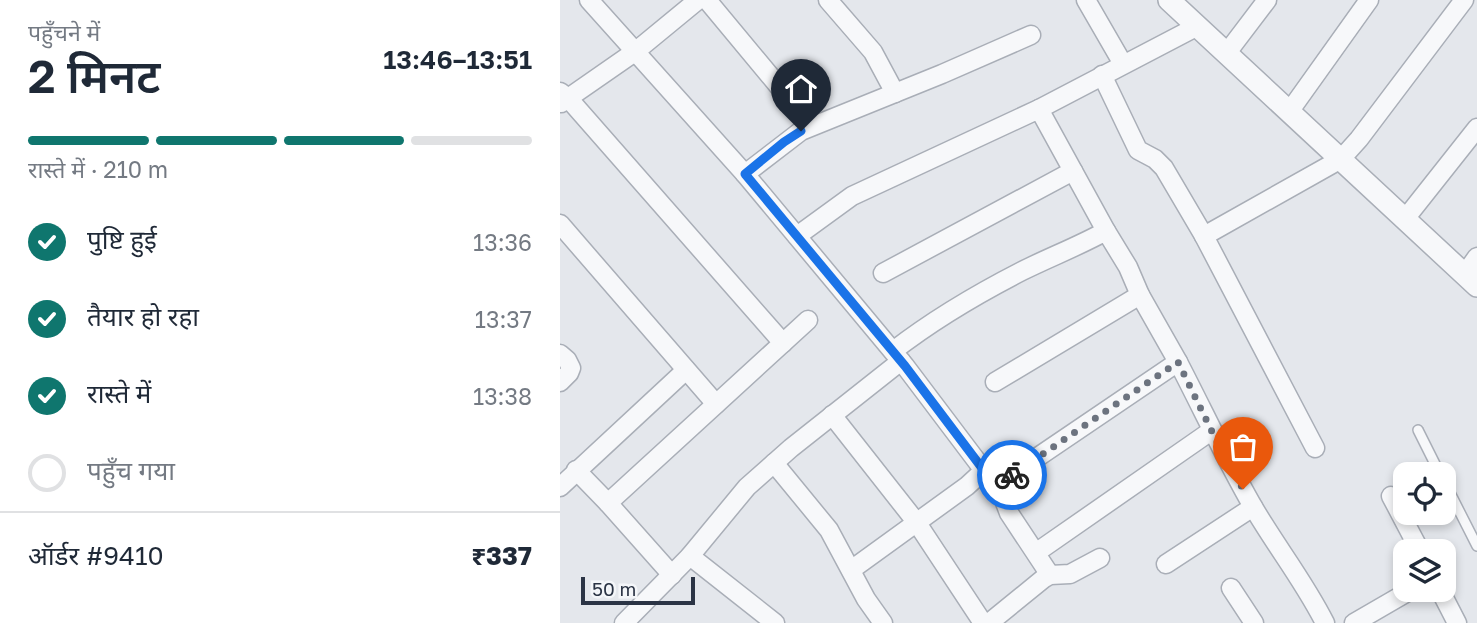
<!DOCTYPE html>
<html lang="hi">
<meta charset="utf-8">
<style>
:root{--surface:#fff;--page:#f6f6f7;--text:#1f2937;--muted:#747a83;--line:#e0e1e3;--accent:#0f766e}
body{margin:0;font-family:"Golos Text","Noto Sans Devanagari",sans-serif;background:var(--page);color:var(--text);height:100vh;display:flex;flex-direction:column;font-size:26px;white-space:nowrap}
*{box-sizing:border-box;margin:0}
p{font-size:23px;color:var(--muted)}
.icon{flex:none;width:38px;height:38px;fill:none;stroke:currentColor;stroke-width:2;stroke-linecap:round;stroke-linejoin:round}
.map{position:relative;flex:1;overflow:hidden}
.drawer{display:flex;flex-direction:column;background:var(--surface);width:560px}
.drawer>*{flex:none}
.controls{position:absolute;left:833px;top:462px;display:grid;gap:14px}
.controls a{display:grid;place-items:center;width:63px;height:63px;border-radius:14px;background:var(--surface);box-shadow:0 4px 10px #0003;font-size:35px}
.scale{position:absolute;left:21px;bottom:18px;width:114px;box-sizing:border-box;padding-left:7px;border:4px solid #2b3445;border-top:0;font-size:19px;line-height:24px;white-space:nowrap;color:#2b3445;-webkit-text-stroke:5px #f4f6f9;paint-order:stroke}
.pin{position:absolute;display:grid;place-items:center;width:60px;height:60px;color:#fff;margin:-72px -30px;border-radius:50% 50% 50% 0;rotate:-45deg;box-shadow:0 0 7px #0007}
.pin .icon{rotate:45deg}
.courier{position:absolute;display:grid;place-items:center;width:70px;height:70px;margin:-35px;border:5px solid #1a73e8;border-radius:50%;background:#fff;color:#222;box-shadow:0 2px 9px #0007}
.head em{font-style:normal;font-weight:600}
.head div{display:flex;flex-direction:column-reverse}
.head{display:flex;align-items:center;justify-content:space-between;height:119px;padding:0 28px}
h1{font-size:46px;font-weight:600;line-height:52px}
.bar{display:grid;grid-template-columns:repeat(4,1fr);gap:10px 7px;align-content:center;height:84px;padding:0 28px}
.bar i{height:9px;border-radius:5px;background:var(--line)}
.bar .on{background:var(--accent)}
.bar p{grid-column:span 4}
.line{display:flex;align-items:center;gap:18px;padding:0 28px;border-top:2px solid var(--line)}
.line div{flex:1}
ol{padding:0 28px;list-style:none}
li{display:flex;align-items:center;gap:21px;height:77px}
li p{margin-inline-start:auto}
li .icon{padding:7px;border-radius:50%;background:var(--accent);color:#fff;stroke-width:4}
li:last-child{color:var(--muted)}
li i{width:38px;height:38px;border:4px solid var(--line);border-radius:50%}
main{display:flex;flex:1;min-height:0}
.map>svg:first-child{display:block}
.lines{fill:none;stroke-linecap:round;stroke-linejoin:round}
.service-casing{stroke:#a9aeb7;stroke-width:12}
.minor-casing{stroke:#a9aeb7;stroke-width:21}
.tertiary-casing{stroke:#a9aeb7;stroke-width:24}
.service{stroke:#f7f8fa;stroke-width:9}
.minor{stroke:#f7f8fa;stroke-width:18}
.tertiary{stroke:#f7f8fa;stroke-width:21}
.done{stroke:#6c737f;stroke-width:7;stroke-dasharray:0 12.6}
.route{stroke:#1a73e8;stroke-width:9}
</style>
<main>
<section class="drawer">
<div class="head"><div><h1>2 मिनट</h1><p>पहुँचने में</p></div><em>13:46–13:51</em></div>
<div class="bar"><i class="on"></i><i class="on"></i><i class="on"></i><i></i><p>रास्ते में · 210 m</p></div>
<ol>
<li><svg class="icon" aria-label="check" viewBox="0 0 24 24"><path d="M5 12l5 5 9-10"/></svg>पुष्टि हुई<p>13:36</p></li>
<li><svg class="icon" aria-label="check" viewBox="0 0 24 24"><path d="M5 12l5 5 9-10"/></svg>तैयार हो रहा<p>13:37</p></li>
<li><svg class="icon" aria-label="check" viewBox="0 0 24 24"><path d="M5 12l5 5 9-10"/></svg>रास्ते में<p>13:38</p></li>
<li><i></i>पहुँच गया</li>
</ol>
<div class="line" style="height:91px"><div>ऑर्डर #9410</div><b>₹337</b></div>
</section>
<div class="map">
<svg width="917" height="623" viewBox="0 0 917 623">
<rect width="100%" height="100%" fill="#e4e7ec"/>
<g class="lines">
<defs>
<g id="service">
<polyline points="858,430 880,474"/>
<polyline points="884,481 917,546"/>
</g>
<g id="minor">
<polyline points="29,0 185,174 345,366 422,468 438,484 449,513 490,575"/>
<polyline points="147,0 221,89"/>
<polyline points="268,0 313,52 335,93"/>
<polyline points="526,0 563,64"/>
<polyline points="666,54 707,0"/>
<polyline points="542,75 578,150 595,159 604,168 644,236 755,448"/>
<polyline points="0,92 8,98 223,343"/>
<polyline points="1,103 76,51 138,0"/>
<polyline points="479,109 636,27"/>
<polyline points="729,112 809,0"/>
<polyline points="185,174 241,131 382,74 471,35"/>
<polyline points="845,219 917,128"/>
<polyline points="0,224 156,404"/>
<polyline points="237,236 292,196 479,109 546,231"/>
<polyline points="644,236 781,159 799,139 904,0"/>
<polyline points="323,273 513,171"/>
<polyline points="905,274 917,257"/>
<path d="M333 351C373 320 417 294 462 271 490 257 519 246 546 231L568 267 580 295 618 362"/>
<polyline points="0,354 7,360 11,368 9,373 0,382"/>
<polyline points="435,382 580,295"/>
<polyline points="272,415 357,523 423,623"/>
<polyline points="214,463 269,530 306,599 323,623"/>
<polyline points="16,470 48,503"/>
<path d="M438 484 618 362C643 410 665 458 692 505 715 545 744 581 765 623"/>
<polyline points="0,487 126,370"/>
<polyline points="831,496 860,551"/>
<polyline points="477,552 651,431"/>
<polyline points="130,556 215,623"/>
<polyline points="606,564 693,507"/>
<polyline points="291,570 407,486 420,474 422,468"/>
<polyline points="112,575 48,503 248,320"/>
<polyline points="671,588 694,623"/>
<polyline points="880,590 897,623"/>
<polyline points="64,623 130,556 187,487 231,448 341,361"/>
<polyline points="429,623 483,579 490,575 510,574 540,558"/>
<polyline points="794,623 851,590"/>
</g>
<polyline id="tertiary" points="609,0 917,286"/>
</defs>
<use href="#service" class="service-casing"/>
<use href="#minor" class="minor-casing"/>
<use href="#tertiary" class="tertiary-casing"/>
<use href="#service" class="service"/>
<use href="#minor" class="minor"/>
<use href="#tertiary" class="tertiary"/>
</g>
<g class="lines">
<polyline class="done" points="452,475 618,362 662,452 683,489"/>
<polyline class="route" points="241,131 224,142 185,174 345,366 422,468 438,484 452,475"/>
</g>
</svg>
<div class="controls">
<a><svg class="icon" aria-label="locate" viewBox="0 0 24 24"><circle cx="12" cy="12" r="6"/><path d="M12 2v4M12 18v4M2 12h4M18 12h4"/></svg></a>
<a><svg class="icon" aria-label="layers" viewBox="0 0 24 24"><path d="M12 4l9 5-9 5-9-5zM3 14l9 5 9-5"/></svg></a>
</div>
<div class="scale">50 m</div>
<div class="pin" style="left:683px;top:489px;background:#ea580c"><svg class="icon" aria-label="bag" viewBox="0 0 24 24"><path d="M5 8h14l-1 12H6zM9 8a3 3 0 0 1 6 0"/></svg></div>
<div class="pin" style="left:241px;top:131px;background:#1f2937"><svg class="icon" aria-label="home" viewBox="0 0 24 24"><path d="M3 11l9-7 9 7M6 9v11h12V9"/></svg></div>
<div class="courier" style="left:452px;top:475px"><svg class="icon" aria-label="bike" viewBox="0 0 24 24"><circle cx="6" cy="16" r="4"/><circle cx="18" cy="16" r="4"/><path d="M6 16l4-8h5l3 8M10 8l3 8H6M13 5h3"/></svg></div>
</div>
</main>
